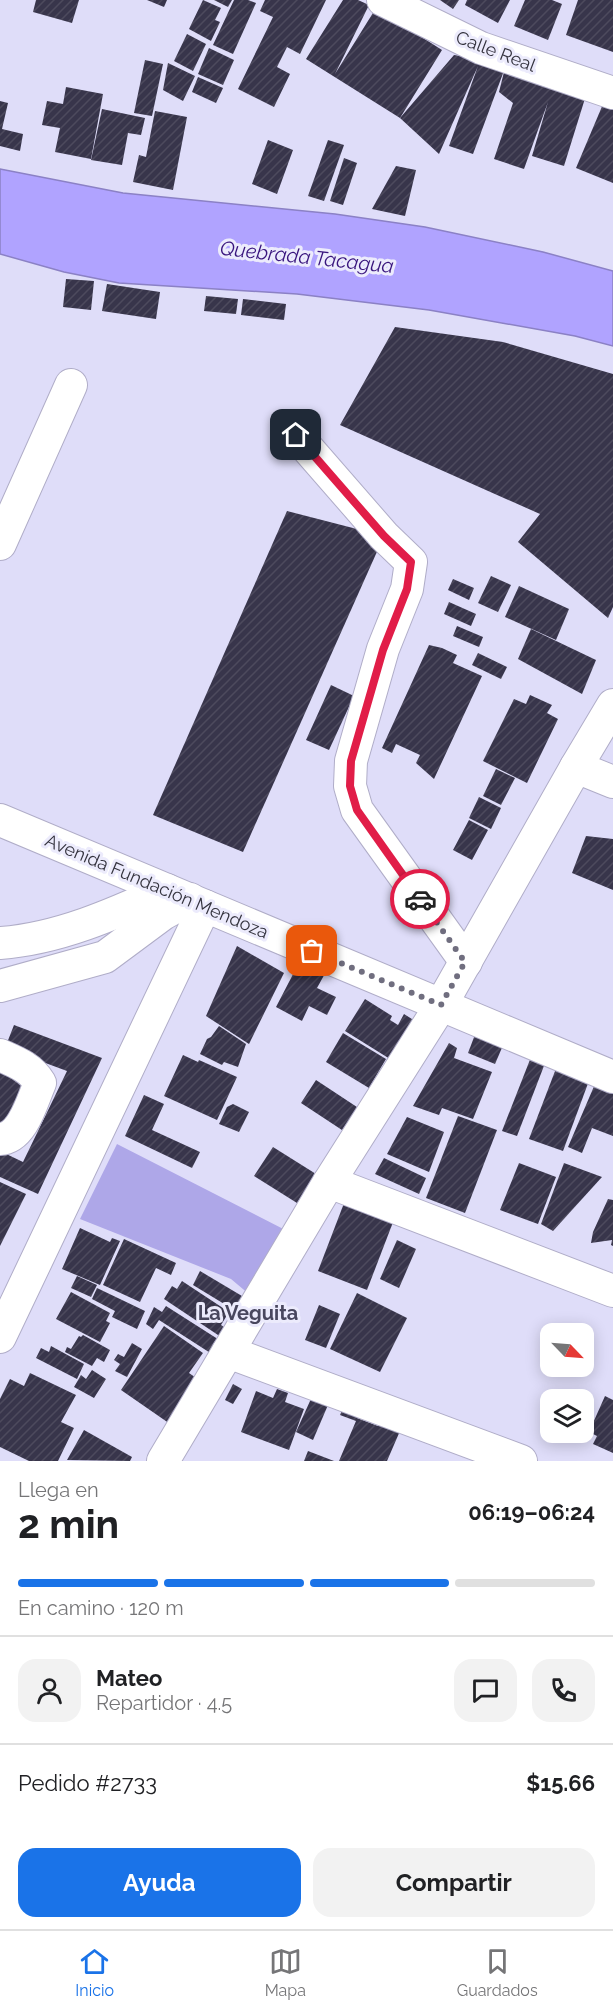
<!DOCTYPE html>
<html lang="es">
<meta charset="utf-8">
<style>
:root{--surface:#fff;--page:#f2f2f2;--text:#202124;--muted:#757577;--line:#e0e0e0;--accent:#1a73e8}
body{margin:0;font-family:Raleway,sans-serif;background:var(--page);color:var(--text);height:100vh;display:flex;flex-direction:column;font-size:22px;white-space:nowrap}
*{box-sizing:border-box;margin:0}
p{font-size:20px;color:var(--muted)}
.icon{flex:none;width:33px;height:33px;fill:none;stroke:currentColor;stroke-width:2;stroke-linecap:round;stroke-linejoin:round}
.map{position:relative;height:1461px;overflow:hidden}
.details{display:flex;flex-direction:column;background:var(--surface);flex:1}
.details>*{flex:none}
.needle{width:39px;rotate:115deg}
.controls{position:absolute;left:540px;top:1323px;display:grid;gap:12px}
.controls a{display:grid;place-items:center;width:54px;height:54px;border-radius:12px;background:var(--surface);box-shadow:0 3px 15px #0003;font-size:30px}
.pin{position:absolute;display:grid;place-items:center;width:51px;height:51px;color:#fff;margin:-26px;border-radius:12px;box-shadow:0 3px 9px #0006}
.courier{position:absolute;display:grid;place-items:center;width:60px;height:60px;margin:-30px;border:4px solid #e11d48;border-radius:50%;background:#fff;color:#222;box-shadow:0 2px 8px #0007}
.summary em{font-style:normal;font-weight:700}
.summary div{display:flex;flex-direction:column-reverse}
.summary{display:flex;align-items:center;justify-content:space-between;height:102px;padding:0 18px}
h1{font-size:39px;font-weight:700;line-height:45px}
.bar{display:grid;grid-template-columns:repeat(4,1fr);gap:9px 6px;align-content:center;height:72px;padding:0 18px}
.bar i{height:8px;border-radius:4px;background:var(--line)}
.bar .selected{background:var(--accent)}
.bar p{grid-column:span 4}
.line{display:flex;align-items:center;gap:15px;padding:0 18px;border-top:2px solid var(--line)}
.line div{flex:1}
.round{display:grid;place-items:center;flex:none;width:63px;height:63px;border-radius:18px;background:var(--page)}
.button{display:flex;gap:12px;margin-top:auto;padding:12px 18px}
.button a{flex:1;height:69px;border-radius:18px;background:var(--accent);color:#fff;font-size:24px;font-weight:700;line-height:69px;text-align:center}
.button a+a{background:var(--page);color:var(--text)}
.tab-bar{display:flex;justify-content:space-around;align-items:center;height:84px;border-top:2px solid var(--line);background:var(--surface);font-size:16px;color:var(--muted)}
.tab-bar a{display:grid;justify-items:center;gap:3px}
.tab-bar .selected{color:var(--accent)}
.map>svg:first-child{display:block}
.grass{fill:#aea7e8}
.water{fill:#b0a3ff;stroke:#8b81c5;stroke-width:1.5}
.building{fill:url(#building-hatch)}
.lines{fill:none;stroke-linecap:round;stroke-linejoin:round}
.minor-casing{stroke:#b0adc8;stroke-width:34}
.minor{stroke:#fff;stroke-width:32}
.done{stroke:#706e7f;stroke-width:6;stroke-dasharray:0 10.8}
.route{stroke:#e11d48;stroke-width:8}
.labels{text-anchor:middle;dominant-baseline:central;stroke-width:6;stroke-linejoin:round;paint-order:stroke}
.street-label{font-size:18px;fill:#34333e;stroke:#ecebfc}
.water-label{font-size:20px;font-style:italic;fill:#38147d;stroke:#ecebfc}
.neighbourhood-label{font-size:20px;font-weight:bold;fill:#49475e;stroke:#ecebfc}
</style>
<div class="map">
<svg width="613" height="1461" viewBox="0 0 613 1461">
<defs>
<pattern id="building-hatch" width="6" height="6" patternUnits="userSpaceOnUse" patternTransform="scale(1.5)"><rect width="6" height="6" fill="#38354b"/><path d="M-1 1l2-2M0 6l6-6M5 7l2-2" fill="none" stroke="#4d4a5d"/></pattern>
</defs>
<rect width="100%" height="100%" fill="#dfddf9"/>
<polygon class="grass" points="117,1144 295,1235 256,1300 231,1279 80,1219"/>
<polygon class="water" points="0,169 123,193 335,214 425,227 543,252 613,271 613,346 575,336 429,310 297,294 119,283 64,272 0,254"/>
<g class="building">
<polygon points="36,0 79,0 72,23 33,12"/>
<polygon points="147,0 167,0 164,7"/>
<polygon points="203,0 221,8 215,20 220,22 211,41 189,29"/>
<polygon points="214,0 232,0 228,7"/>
<polygon points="234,0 248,0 256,3 233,54 213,45"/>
<polygon points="265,0 326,0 300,54 287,47 277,67 290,74 274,107 238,89 273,17 260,11"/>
<polygon points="343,0 358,0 369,5 335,74 376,8 442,50 400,118 306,59"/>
<polygon points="440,0 459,0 453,9"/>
<polygon points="467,0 510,0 498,23 465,5"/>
<polygon points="525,0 552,0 562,4 548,40 514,26"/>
<polygon points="578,0 613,0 613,52 566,35"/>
<polygon points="187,34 206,44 193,71 174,61"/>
<polygon points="209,48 234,60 223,85 198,74"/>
<polygon points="454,55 480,59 505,68 473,154 449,146 478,66 439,154 400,118"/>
<polygon points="145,60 163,64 152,116 134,113"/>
<polygon points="168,63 195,76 183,101 163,90"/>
<polygon points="505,68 587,92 564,166 532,156 548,102 524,169 494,159 513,103 499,92"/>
<polygon points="198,77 223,88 216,103 192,92"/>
<polygon points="66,87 103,94 91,159 55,152 60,128 42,125 47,101 63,104"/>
<polygon points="606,97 613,100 613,183 576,168"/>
<polygon points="0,101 8,103 2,129 23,134 20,151 0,146"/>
<polygon points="102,109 145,118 141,135 128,133 122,165 91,160"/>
<polygon points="155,111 187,117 173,190 133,182 139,155 146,157"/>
<polygon points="268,140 293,150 277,194 252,184"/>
<polygon points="328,140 344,145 324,201 308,196"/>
<polygon points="344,158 357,163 343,205 330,201"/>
<polygon points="396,166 416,170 405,216 372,209"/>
<polygon points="66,279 94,281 91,310 63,307"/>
<polygon points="107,284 160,292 156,319 102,311"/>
<polygon points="206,296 238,299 236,314 204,311"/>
<polygon points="243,299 286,304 284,320 241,315"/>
<polygon points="395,327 503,342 613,374 613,607 608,618 518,542 540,514 340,425"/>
<polygon points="287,511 384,536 243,852 153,815"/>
<polygon points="491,576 511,585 498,612 478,603"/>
<polygon points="453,579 474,588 469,600 448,590"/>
<polygon points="519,586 569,609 556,640 505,617"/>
<polygon points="449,602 476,614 471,626 444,614"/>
<polygon points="457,626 483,637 479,647 453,636"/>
<polygon points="531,629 596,660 582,694 518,659"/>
<polygon points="429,645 442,648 457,655 453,663 482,676 434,779 416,763 420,755 396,744 392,753 382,748"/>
<polygon points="478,653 507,667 501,679 472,665"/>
<polygon points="331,685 354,696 329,750 306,740"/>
<polygon points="530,695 552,705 547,713 558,719 527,783 483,761 514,699 526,704"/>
<polygon points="496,769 515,778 501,805 483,796"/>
<polygon points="479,797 501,808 491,829 469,818"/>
<polygon points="469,820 488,830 472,860 453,850"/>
<polygon points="586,836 613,839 613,890 572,873"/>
<polygon points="237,946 284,973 249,1044 206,1016"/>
<polygon points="303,955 328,968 317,988 336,997 327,1015 309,1006 302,1021 276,1007"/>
<polygon points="365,999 392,1016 390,1020 398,1025 404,1014 423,1026 398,1064 345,1031"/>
<polygon points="14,1025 102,1058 38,1194 0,1177 0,1151 23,1162 67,1071 5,1048"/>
<polygon points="219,1026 246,1044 238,1067 224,1062 222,1065 200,1054 207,1039 211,1037"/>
<polygon points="476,1032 504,1043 495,1064 468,1053"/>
<polygon points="343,1033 386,1059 369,1088 326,1062"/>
<polygon points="449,1043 457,1048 454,1058 492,1072 473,1119 442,1108 439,1115 413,1106"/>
<polygon points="533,1052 547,1058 517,1136 502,1131"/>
<polygon points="183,1055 198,1062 199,1060 237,1077 217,1120 164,1096"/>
<polygon points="0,1066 33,1078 13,1127 0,1123"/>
<polygon points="557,1066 590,1078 563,1151 529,1139"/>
<polygon points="316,1080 363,1111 352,1127 347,1123 342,1130 301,1103"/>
<polygon points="595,1084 613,1091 613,1136 592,1128 582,1153 568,1147"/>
<polygon points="144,1095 164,1104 152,1130 200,1152 192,1168 125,1136"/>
<polygon points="233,1104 249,1112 239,1132 219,1124 227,1107"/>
<polygon points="458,1116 497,1130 465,1213 426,1198"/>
<polygon points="407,1117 444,1132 429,1172 387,1154"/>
<polygon points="273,1147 316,1174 297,1203 254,1176"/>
<polygon points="384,1158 426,1178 419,1194 375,1174"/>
<polygon points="519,1163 556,1177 538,1224 500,1210"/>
<polygon points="564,1163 602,1177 553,1231 541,1224"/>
<polygon points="0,1182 26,1194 0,1246"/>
<polygon points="346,1198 395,1217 367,1290 318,1271"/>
<polygon points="608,1199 613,1200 613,1246 611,1245 612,1240 591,1243 593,1232"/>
<polygon points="80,1228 110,1242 112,1238 120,1241 100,1285 62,1269"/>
<polygon points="124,1239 176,1263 171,1275 156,1268 140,1302 103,1285"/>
<polygon points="397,1240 416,1249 399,1288 380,1279"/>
<polygon points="200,1271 247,1299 239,1313 193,1285"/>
<polygon points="77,1276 97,1285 91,1297 71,1288"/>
<polygon points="182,1281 229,1312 221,1325 227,1329 221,1337 164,1299 172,1286 177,1289"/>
<polygon points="97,1288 145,1311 137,1329 112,1317 115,1311 92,1299"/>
<polygon points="71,1292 110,1313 106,1321 110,1323 100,1342 56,1319"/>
<polygon points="357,1293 407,1318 380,1372 330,1349"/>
<polygon points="319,1305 340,1314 326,1348 305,1340"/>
<polygon points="166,1306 224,1343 215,1356 159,1320 153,1329 146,1324 154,1307 162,1312"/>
<polygon points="164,1326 203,1353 189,1373 202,1382 173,1426 121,1390"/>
<polygon points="83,1335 110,1350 104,1362 97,1358 92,1366 65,1352 67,1347 71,1349 79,1336 81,1337"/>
<polygon points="132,1343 142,1349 127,1377 115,1371 120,1364 114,1360 118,1354 124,1357"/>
<polygon points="51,1346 84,1364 77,1379 36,1358 41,1348 49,1352"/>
<polygon points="92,1370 106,1379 94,1398 74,1387 81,1375 86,1379"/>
<polygon points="30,1373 76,1395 61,1422 74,1428 58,1461 29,1461 0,1447 0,1399 10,1379 24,1386"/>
<polygon points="233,1384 242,1389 233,1404 225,1400"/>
<polygon points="277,1389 288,1393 285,1402 304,1409 289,1450 241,1432 256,1391 273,1398"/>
<polygon points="315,1390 331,1398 313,1440 296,1432"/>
<polygon points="605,1396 613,1400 613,1453 593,1444 597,1436 589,1432"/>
<polygon points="344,1406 359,1412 357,1418 378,1426 383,1415 403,1424 387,1461 339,1461 356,1421 340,1415"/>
<polygon points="84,1430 132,1457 130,1461 67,1460"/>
<polygon points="308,1451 334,1461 304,1461"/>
</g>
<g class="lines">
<defs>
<g id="minor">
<polyline points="383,0 481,48 613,93"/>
<polyline points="296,435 384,536 411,562 407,589 383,649 351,761 350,786 357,810 466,962"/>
<polyline points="0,544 71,385"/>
<polyline points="576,767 613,782"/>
<polyline points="0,820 613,1077"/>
<path d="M0 943C58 939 114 914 167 890"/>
<polyline points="0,986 105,957 163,914 190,899"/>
<path d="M0 1055C16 1062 31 1068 40 1083 32 1101 23 1138 0 1139"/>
<polyline points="329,1182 613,1291"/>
<polyline points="0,1337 205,906"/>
<polyline points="228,1352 521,1461"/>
<polyline points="163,1461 329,1182 441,1005 576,767 613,705"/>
</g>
</defs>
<use href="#minor" class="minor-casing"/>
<use href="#minor" class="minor"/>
</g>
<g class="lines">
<polyline class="done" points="312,951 441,1005 465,962 420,899"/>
<polyline class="route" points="296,435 384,536 411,562 407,589 383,650 351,761 350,786 357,810 420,899"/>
</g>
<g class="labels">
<g class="street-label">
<text transform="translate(496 51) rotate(21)">Calle Real</text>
<text transform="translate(157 886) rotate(23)">Avenida Fundación Mendoza</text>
</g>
<g class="water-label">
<text transform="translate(307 257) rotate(6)">Quebrada Tacagua</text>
</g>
<g class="neighbourhood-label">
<text x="248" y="1313">La Veguita</text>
</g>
</g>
</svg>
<div class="controls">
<a><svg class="needle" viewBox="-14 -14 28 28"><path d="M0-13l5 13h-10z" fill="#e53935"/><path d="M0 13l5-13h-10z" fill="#757577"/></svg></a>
<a><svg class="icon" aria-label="layers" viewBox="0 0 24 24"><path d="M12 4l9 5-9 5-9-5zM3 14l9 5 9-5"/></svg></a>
</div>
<div class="pin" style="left:312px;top:951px;background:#ea580c"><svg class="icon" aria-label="bag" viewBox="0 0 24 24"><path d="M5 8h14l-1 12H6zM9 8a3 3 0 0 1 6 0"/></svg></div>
<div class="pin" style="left:296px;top:435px;background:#1f2937"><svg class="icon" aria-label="home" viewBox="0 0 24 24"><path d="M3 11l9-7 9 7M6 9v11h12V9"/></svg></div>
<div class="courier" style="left:420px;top:899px"><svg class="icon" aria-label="car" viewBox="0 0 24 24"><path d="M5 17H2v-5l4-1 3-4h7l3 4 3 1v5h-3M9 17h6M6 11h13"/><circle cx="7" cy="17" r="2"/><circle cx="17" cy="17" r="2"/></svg></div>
</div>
<section class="details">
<div class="summary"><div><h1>2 min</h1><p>Llega en</p></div><em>06:19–06:24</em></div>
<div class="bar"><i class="selected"></i><i class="selected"></i><i class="selected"></i><i></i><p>En camino · 120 m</p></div>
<div class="line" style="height:108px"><a class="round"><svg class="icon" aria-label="person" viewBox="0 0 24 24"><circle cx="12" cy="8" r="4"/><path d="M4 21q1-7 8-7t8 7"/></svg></a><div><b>Mateo</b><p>Repartidor · 4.5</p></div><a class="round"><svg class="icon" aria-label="chat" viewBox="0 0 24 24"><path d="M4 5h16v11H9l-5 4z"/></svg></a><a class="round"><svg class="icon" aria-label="phone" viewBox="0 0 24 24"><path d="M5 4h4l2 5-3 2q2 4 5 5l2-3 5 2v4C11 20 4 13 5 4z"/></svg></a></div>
<div class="line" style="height:78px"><div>Pedido #2733</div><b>$15.66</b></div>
<div class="button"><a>Ayuda</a><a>Compartir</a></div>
</section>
<nav class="tab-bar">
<a class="selected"><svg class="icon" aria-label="home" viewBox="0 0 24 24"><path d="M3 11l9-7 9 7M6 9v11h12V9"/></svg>Inicio</a>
<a><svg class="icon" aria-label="map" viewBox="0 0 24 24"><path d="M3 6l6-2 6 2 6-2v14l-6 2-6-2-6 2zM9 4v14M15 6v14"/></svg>Mapa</a>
<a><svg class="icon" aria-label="saved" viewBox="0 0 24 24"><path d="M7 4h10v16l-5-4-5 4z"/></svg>Guardados</a>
</nav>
